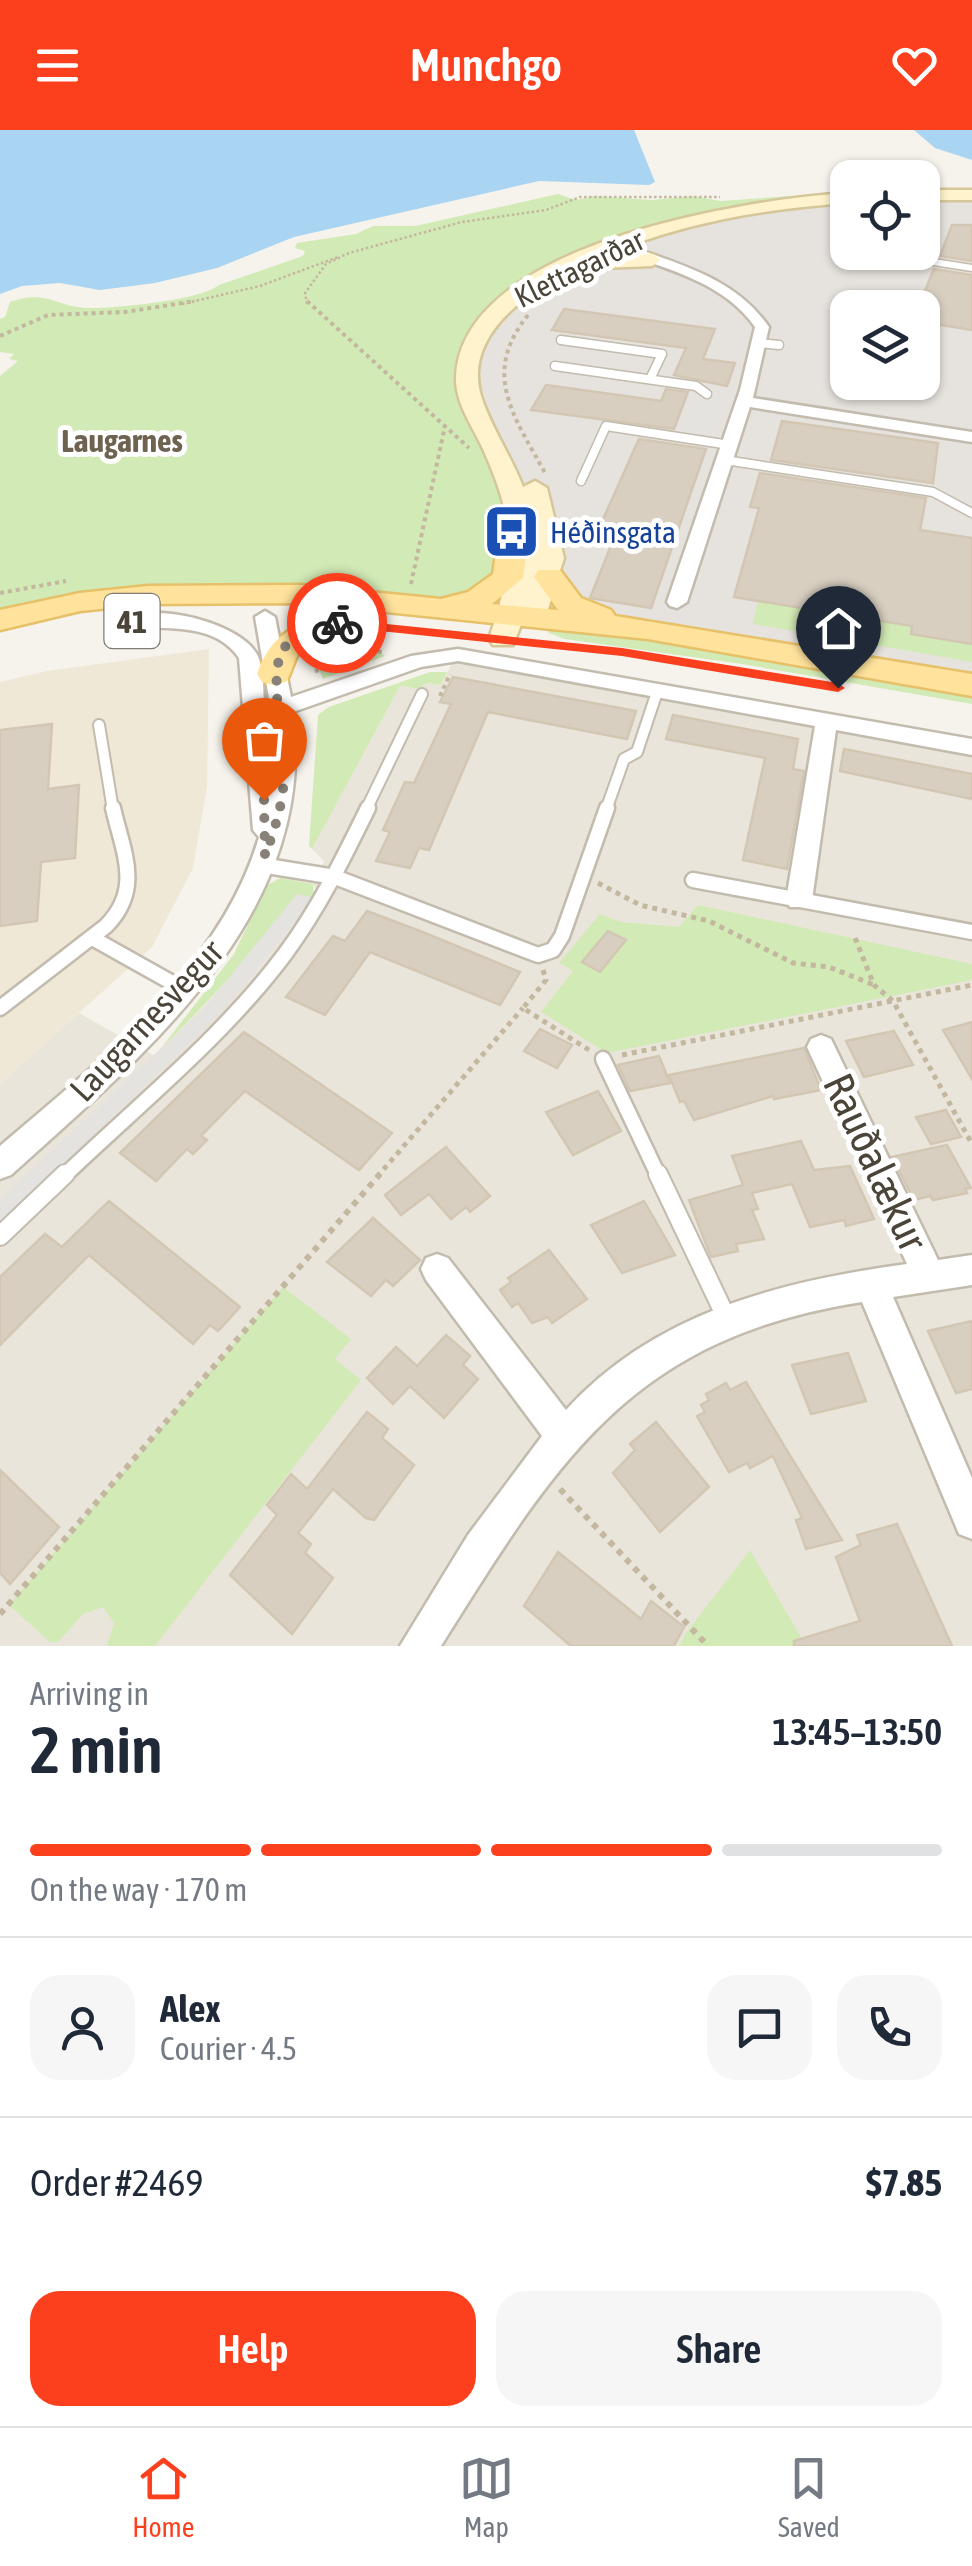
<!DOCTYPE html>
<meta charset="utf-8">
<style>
:root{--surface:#fff;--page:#f6f6f7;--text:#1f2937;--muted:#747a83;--line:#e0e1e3;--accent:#fc3f1d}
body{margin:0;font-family:"Asap Condensed",sans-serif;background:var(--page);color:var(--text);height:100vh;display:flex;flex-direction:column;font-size:38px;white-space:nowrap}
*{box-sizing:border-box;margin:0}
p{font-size:32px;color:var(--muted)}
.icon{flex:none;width:55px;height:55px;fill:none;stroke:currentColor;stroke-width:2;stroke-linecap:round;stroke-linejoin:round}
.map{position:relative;height:1516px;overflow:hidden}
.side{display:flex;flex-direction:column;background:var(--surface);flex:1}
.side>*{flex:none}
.tools{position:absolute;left:830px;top:30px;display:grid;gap:20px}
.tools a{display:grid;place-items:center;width:110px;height:110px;border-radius:20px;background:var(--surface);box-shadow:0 2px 8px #0004;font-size:50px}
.pin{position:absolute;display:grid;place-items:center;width:85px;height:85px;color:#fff;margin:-102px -42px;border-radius:50% 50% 50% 0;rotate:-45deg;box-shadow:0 0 10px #0007}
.pin .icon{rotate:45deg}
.courier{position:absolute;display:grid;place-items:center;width:100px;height:100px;margin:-50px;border:8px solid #fc3f1d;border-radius:50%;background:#fff;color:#222;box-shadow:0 2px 12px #0007}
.head em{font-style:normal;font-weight:600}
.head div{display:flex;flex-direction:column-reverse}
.head{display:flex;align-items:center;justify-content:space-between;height:170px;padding:0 30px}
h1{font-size:65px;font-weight:600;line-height:75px}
.bar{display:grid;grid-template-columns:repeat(4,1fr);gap:15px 10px;align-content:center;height:120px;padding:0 30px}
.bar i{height:12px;border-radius:8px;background:var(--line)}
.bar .active{background:var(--accent)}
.bar p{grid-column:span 4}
.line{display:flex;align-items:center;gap:25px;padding:0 30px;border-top:2px solid var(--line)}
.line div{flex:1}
.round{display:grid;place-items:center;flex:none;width:105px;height:105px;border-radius:30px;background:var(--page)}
.button{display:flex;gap:20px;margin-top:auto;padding:20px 30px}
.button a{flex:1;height:115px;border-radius:30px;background:var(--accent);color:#fff;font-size:40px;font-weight:600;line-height:115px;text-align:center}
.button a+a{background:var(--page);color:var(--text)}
header{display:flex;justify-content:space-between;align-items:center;height:130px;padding:0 30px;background:var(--accent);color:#fff;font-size:45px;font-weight:600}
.tab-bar{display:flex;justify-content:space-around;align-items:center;height:140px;border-top:2px solid var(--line);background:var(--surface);font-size:28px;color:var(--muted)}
.tab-bar a{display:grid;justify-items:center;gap:5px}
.tab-bar .active{color:var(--accent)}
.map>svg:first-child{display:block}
.residential{fill:#eae5da}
.industrial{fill:#e6e2dd;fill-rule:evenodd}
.education{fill:#efe8d6}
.green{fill:#d2eab5}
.parking{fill:#e5e3e0}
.water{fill:#a9d4f2}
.building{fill:#d8cfc1;stroke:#d3c7b4;stroke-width:2.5}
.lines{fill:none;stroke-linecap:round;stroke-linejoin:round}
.lane-far4-casing{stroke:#c2bbae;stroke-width:9}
.lane-far3-casing{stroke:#c2bbae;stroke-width:11}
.lane-far2-casing{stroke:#c2bbae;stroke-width:14}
.lane-far1-casing{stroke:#c2bbae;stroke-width:19}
.lane-casing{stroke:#c2bbae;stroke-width:22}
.street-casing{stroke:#c2bbae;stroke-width:5}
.secondary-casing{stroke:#d6c79b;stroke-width:5}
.primary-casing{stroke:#e6c16a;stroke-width:5}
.path-far3{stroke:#c4b79f;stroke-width:2.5;stroke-dasharray:2.5 2.5;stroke-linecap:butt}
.path-far2{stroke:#c4b79f;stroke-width:4;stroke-dasharray:4 4;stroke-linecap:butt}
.path-far1{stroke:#c4b79f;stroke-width:5;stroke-dasharray:5 5;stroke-linecap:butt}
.path{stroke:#c4b79f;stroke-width:6;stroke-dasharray:6 6;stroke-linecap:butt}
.lane-far4{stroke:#fff;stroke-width:6}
.lane-far3{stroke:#fff;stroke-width:8}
.lane-far2{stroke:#fff;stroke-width:10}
.lane-far1{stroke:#fff;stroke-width:14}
.lane{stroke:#fff;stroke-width:18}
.street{fill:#fff;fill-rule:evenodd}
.secondary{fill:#fff3cd;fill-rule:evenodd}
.primary{fill:#ffe39c;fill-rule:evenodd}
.route{fill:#fc3f1d}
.done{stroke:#878178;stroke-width:10;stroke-dasharray:0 18}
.labels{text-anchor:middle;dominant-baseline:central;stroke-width:10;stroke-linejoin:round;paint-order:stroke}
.far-street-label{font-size:30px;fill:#4b4439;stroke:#fff}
.far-transit-label{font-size:30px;fill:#164399;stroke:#fff;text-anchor:start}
.far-neighbourhood-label{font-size:32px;font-weight:bold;fill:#6e6250;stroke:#fff}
.shield{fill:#fff;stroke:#817c74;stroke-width:2.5}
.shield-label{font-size:32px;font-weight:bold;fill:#4b4439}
.street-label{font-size:35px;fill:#4b4439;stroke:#fff}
.near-street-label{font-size:42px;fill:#4b4439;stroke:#fff}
</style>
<header><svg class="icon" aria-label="menu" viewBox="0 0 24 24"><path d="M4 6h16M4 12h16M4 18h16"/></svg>Munchgo<svg class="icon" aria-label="heart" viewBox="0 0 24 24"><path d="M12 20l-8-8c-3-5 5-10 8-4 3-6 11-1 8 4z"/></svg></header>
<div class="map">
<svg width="972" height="1516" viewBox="0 0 972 1516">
<rect width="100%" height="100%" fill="#f6f3ec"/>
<polygon class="residential" points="477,530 972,617 972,1516 0,1516 0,954 79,883 155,926 316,760 313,754 324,731 312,719 400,556 420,559 426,553 441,555 453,531"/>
<path class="industrial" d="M972 61V562L483 487 489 332 464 279 457 233 472 197 512 159 598 117 678 90 780 70 847 63 848 122H922L923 62ZM848 178H922V252H848Z"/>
<polygon class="education" points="209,519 207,657 193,738 152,817 0,954 0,552 47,541"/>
<g class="green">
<path d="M847 62 722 80 598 117 512 159 472 197 457 233 464 279 510 385 498 445 487 458 453 469 240 456 0 483V246L18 231 9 229 14 224 0 222V189L5 187 10 172C47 159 56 177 87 178 112 179 202 170 219 155L303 126 305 121 295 118 297 113 356 104 373 96H415L558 64 576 70 595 66 652 70 693 66 720 71Z"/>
<polygon points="758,471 912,496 912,504 972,514 972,532 753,494"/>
<polygon points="542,495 633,504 972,562 972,574 742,534 565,509 549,503"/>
<polygon points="310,516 383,524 385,526 323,549"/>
<polygon points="430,542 447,542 441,555 426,553 420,559 400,556 312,719 309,716 318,585 329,577"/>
<polygon points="280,748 313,754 314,768 297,765 245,832 155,926 234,824 266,756"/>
<polygon points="698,775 972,834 972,850 607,923 541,882 573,841 559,833 600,784 621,792 679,797"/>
<polygon points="283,1157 351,1209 335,1229 361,1250 155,1516 107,1516 114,1493 103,1477 83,1484 58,1512 50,1512 9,1475"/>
<polygon points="750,1420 806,1516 679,1516 686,1503"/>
</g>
<g class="parking">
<polygon points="697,262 726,267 710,305 680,301"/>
<polygon points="297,764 314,768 221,884 0,1094 0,1069 205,877"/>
</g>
<g class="water">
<polygon points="0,0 634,0 655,52 649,55 539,51 294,107 217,138 155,153 100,160 60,153 22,156 0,164"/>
<polygon points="914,0 972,0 972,30 935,18"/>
</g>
<g class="building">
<polygon points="952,95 972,95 972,131 940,126"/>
<polygon points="934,139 972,145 972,200 922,192 922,168"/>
<polygon points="564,179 715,199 703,229 735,233 727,256 674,245 686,218 552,200"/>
<polygon points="546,255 661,271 666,259 688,262 674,299 531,280"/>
<polygon points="782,291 938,313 933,353 771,330"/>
<polygon points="639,309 706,319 651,478 590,468 618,398 600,396"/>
<polygon points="760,343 926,368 920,400 972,408 972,514 911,504 912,496 734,467 759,378 750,377"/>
<polygon points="453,547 636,581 627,609 488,582 429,720 419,718 410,738 376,731 390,702 383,700 405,652 414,653 451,574 440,572"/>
<polygon points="673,585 798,609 793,639 804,641 787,739 743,730 765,628 666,609"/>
<polygon points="52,594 48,659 79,655 75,728 41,732 37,791 0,796 0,600"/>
<polygon points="844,619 972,644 972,669 840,641"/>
<polygon points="367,781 420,801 520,842 500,875 370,822 325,885 286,867 333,806 345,811"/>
<polygon points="608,801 626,810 600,842 582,832"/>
<polygon points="972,892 972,949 943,900"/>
<polygon points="540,899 572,915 557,938 524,921"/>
<polygon points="894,901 913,935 864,947 846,911"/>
<polygon points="244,902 392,1003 359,1040 245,961 201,1006 207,1010 193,1024 187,1019 156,1051 120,1023"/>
<polygon points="804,918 821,960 774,969 773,966 694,990 684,971 680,972 669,945"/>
<polygon points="659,926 670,953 630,961 618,935"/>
<polygon points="598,961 621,1001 573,1025 546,982"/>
<polygon points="946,980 961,1007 931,1014 916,987"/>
<polygon points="801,1011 814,1040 850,1036 874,1089 846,1096 844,1090 810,1097 792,1054 752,1063 758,1079 752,1080 764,1109 736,1114 738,1121 711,1127 689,1070 743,1055 732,1026"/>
<polygon points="947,1015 971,1058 965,1059 967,1063 933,1070 930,1066 914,1070 892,1027"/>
<polygon points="446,1017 490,1066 470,1082 466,1077 451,1089 429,1064 401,1085 385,1065"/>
<polygon points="109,1071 240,1177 218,1201 210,1195 193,1214 89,1125 0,1215 0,1147 45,1104 62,1117"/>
<polygon points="644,1071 675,1125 622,1143 591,1095"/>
<polygon points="373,1088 420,1130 393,1156 386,1150 371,1166 327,1132"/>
<polygon points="549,1120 587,1169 552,1193 548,1187 532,1193 518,1173 512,1177 500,1160 511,1152 508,1148"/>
<polygon points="972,1191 972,1259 956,1263 928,1201"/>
<polygon points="446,1205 470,1226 463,1235 478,1249 444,1288 410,1256 393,1274 367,1248 396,1217 417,1236"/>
<polygon points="848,1223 866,1271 811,1284 792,1235"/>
<polygon points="746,1252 786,1319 842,1410 806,1419 796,1390 802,1388 773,1326 750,1338 747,1333 729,1342 697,1286 705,1282 701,1275 709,1270 706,1264 726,1253 730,1260"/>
<polygon points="367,1282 388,1299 382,1308 414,1335 374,1390 366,1388 333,1359 298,1403 311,1414 305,1423 333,1448 292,1504 230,1445 277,1385 267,1375 291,1344 307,1359"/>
<polygon points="656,1292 709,1357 660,1402 613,1343 635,1320 630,1314"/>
<polygon points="0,1340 59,1397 10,1454 0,1443"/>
<polygon points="897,1394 952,1516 794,1516 794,1511 860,1491 836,1427 861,1415 857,1405"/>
<polygon points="558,1422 641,1489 651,1471 684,1497 674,1516 571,1516 524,1476"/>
</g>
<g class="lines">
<defs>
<polyline id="lane-far4" points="934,132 972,138"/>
<g id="lane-far3">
<polyline points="561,210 662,224 650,249"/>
<polyline points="760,213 779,215"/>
<polyline points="555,236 696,256 707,264"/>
<polyline points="725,330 933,362 972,383"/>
<polyline points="581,351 606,296 730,315"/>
</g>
<g id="lane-far2">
<polyline points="99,595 113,680"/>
<polyline points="366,680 422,564"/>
<polyline points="606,680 624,629 637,622 658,559"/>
</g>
<g id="lane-far1">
<polyline points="261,735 335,747 538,825 553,820 562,806 607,678"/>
<polyline points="693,750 972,802"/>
<polyline points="94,809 185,860"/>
<path d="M0 878 106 796C143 759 123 722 113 678"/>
<polyline points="603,929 659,1047"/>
<path d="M63 1047C137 976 223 907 285 824 319 778 343 729 368 678"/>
</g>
<g id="lane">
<polyline points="658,1044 727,1189"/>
<polyline points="0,1106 65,1044"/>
</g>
<g id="street">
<path d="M611 113C624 113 637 119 649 123 697 140 740 155 769 197L753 268 972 302V312L750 277 687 472 677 478 670 476 667 472 740 260 755 197C722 150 662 138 611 119Z"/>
<path d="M265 481 275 487 291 567 411 526 458 519 972 609V625L836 600 812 770 808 777H790L786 770 815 596 458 531 421 537 293 582C318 784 146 923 11 1045L0 1049V1016C99 931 221 838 259 707L253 700 239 528C216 494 172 499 136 497L126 491C149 470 247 493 259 529 264 542 263 562 264 576L270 574 255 487ZM272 589V654L266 591Z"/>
<path d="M821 905 831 909 938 1130 972 1125V1155L893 1167 972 1348V1409L959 1404 862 1172C630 1208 557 1331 441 1516H400L468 1405 542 1306 426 1150 421 1139 426 1128 437 1124 448 1128 566 1280C655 1182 782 1151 907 1134L807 917 811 909Z"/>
</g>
<g id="secondary">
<rect x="922" y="60" width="50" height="10"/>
<path d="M848 63V73C762 79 680 93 601 127L652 124 661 130 652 136 602 138 595 136 594 129C543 152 461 198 481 266 491 297 511 326 523 357L535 351 547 358 564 428 544 492 534 494 523 490 513 515H493L489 509C515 430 518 397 483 319 473 297 456 274 456 249 458 114 747 69 848 63Z"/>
</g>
<g id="primary">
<polygon points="522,384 532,387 537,393 528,409 523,448 492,474 558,480 534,447 538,440 560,440 581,468 611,480 615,486 972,544 972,566 648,509 300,473 148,474 80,481 0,500 0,480 80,463 148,456 300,455 441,469 468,462 493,444 498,409 512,387"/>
<path d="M339 482 350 485 355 492C345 507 320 505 305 516 294 525 293 540 286 552L274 555 262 552 257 544C272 501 298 493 339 482Z"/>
</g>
</defs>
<use href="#lane-far4" class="lane-far4-casing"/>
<use href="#lane-far3" class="lane-far3-casing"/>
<use href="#lane-far2" class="lane-far2-casing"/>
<use href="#lane-far1" class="lane-far1-casing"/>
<use href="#lane" class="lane-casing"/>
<use href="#street" class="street-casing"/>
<use href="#secondary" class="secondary-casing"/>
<use href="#primary" class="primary-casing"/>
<g class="path-far3">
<polyline points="182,174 260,156 338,127"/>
<polyline points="307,174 305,163 326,134 349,123 462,92 546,80 580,67 720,67"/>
</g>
<g class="path-far2">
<polyline points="307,171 469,318"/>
<path d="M528 185C480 245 515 287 546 345"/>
<polyline points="0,206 48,185 125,182 195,171"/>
<polyline points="411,454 445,296"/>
<polyline points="0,463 66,451"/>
<polyline points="338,517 382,522"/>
<polyline points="310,524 319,546"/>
<polyline points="440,566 450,544"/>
</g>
<g class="path-far1">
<polyline points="598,753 640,775 709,791 793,833 829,837 874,855"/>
<polyline points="855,808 874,855 893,871 972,1014"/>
<polyline points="543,840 546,850 523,878 589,920"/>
<polyline points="622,925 972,855"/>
<polyline points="377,1047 523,878"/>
</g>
<g class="path">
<polyline points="560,1359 708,1516"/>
<polyline points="0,1484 380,1044"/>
</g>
<use href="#lane-far4" class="lane-far4"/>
<use href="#lane-far3" class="lane-far3"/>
<use href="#lane-far2" class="lane-far2"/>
<use href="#lane-far1" class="lane-far1"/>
<use href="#lane" class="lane"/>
<use href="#street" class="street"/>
<use href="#secondary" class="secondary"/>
<use href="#primary" class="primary"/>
</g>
<polygon class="route" points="337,489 622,518 838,553 845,558 838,562 622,526 332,496 332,490"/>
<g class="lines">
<path class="done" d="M264 670 265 726C275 698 284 672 284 642 284 611 268 543 283 520 294 501 318 498 337 493"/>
</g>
<defs>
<symbol id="bus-square" viewBox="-11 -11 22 22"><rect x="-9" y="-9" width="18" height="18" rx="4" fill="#1a4fb4" stroke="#fff"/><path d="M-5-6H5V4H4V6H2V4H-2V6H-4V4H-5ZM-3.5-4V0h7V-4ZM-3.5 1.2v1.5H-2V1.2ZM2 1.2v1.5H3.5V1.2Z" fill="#fff"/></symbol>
</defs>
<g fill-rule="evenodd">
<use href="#bus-square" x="480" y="370" width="63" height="63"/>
</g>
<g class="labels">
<g class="far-street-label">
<text transform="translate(579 138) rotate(-26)">Klettagarðar</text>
</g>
<g class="far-transit-label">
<text x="550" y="402">Héðinsgata</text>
</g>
<g class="far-neighbourhood-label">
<text x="122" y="310">Laugarnes</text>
</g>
<rect class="shield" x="104.5" y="464" width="55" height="54" rx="8"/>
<g class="shield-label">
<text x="132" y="491">41</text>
</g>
<g class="street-label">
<text transform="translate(146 890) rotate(-47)">Laugarnesvegur</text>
</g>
<g class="near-street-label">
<text transform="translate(876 1032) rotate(65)">Rauðalækur</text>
</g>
</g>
</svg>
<div class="tools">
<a><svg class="icon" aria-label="locate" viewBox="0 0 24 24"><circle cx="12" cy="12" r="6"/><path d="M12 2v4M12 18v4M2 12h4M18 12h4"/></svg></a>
<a><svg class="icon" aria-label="layers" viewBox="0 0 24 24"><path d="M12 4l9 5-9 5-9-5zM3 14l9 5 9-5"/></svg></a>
</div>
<div class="pin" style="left:264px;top:670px;background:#ea580c"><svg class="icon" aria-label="bag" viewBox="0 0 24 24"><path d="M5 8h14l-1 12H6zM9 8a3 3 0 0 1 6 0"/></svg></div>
<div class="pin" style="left:838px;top:558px;background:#1f2937"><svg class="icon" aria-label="home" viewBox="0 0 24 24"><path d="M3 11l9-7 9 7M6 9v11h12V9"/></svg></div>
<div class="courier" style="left:337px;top:493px"><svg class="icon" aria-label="bike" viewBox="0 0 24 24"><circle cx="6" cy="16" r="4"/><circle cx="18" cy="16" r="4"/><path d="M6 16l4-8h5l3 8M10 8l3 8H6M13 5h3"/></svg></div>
</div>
<section class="side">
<div class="head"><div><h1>2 min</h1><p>Arriving in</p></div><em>13:45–13:50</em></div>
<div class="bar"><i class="active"></i><i class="active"></i><i class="active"></i><i></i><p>On the way · 170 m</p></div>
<div class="line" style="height:180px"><a class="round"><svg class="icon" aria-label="person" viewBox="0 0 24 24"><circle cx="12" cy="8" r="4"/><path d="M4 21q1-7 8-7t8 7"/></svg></a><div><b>Alex</b><p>Courier · 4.5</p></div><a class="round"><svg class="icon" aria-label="chat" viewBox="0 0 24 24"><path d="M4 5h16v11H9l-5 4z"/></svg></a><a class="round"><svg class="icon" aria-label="phone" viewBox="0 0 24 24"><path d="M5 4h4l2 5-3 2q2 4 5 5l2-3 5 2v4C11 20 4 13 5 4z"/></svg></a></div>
<div class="line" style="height:130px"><div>Order #2469</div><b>$7.85</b></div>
<div class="button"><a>Help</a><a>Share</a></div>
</section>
<nav class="tab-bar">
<a class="active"><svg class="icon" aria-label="home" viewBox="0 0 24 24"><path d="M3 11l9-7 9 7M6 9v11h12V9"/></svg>Home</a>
<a><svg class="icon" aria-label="map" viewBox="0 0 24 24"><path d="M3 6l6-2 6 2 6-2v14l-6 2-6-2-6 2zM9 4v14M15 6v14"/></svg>Map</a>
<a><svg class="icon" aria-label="saved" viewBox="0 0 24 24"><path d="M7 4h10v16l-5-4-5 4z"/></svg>Saved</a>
</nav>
